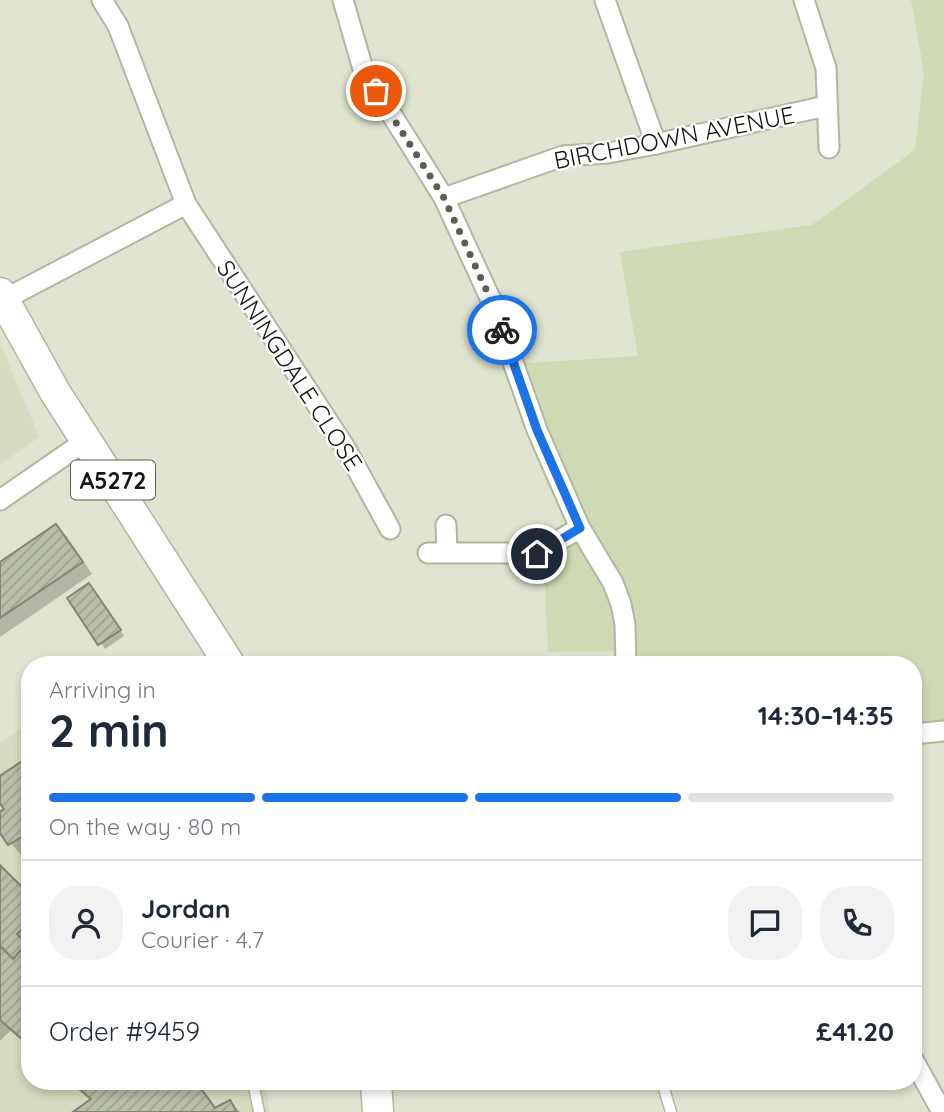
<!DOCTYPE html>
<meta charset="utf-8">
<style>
:root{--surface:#fff;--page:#f2f2f3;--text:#1f2937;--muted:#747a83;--line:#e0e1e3;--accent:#1a73e8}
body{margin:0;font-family:Quicksand,sans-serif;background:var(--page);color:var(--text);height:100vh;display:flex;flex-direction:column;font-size:26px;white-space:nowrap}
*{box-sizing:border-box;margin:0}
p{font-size:23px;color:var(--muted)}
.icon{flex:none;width:38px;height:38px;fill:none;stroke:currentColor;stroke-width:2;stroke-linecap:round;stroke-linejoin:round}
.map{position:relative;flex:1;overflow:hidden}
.sheet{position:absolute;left:21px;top:656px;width:901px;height:434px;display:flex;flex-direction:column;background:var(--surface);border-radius:28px;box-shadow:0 4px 10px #0003}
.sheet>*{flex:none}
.pin{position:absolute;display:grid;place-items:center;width:60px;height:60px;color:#fff;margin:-30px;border:4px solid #fff;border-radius:50%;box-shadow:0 2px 7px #0007}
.courier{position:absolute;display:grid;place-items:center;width:70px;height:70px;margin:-35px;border:5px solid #1a73e8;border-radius:50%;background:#fff;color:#222;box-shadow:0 2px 9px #0007}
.headline em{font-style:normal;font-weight:700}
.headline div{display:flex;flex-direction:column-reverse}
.headline{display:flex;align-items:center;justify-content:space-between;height:119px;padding:0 28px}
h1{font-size:46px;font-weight:700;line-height:52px}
.bar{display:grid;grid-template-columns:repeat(4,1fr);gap:10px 7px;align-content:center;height:84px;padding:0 28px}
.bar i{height:9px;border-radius:5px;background:var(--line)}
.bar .on{background:var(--accent)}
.bar p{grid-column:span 4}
.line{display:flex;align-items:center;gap:18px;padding:0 28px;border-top:2px solid var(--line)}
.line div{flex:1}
.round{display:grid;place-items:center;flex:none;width:74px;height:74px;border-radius:28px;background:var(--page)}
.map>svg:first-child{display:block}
.built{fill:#d4dbbf}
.green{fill:#cfd9b3}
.shadow{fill:#0003}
.building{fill:url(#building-hatch);stroke:#838875;stroke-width:2}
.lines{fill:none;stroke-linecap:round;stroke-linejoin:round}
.lane-casing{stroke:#b0b6a2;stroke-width:13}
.street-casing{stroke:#b0b6a2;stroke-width:23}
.primary-casing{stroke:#b0b6a2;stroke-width:33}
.lane{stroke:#fff;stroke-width:10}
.street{stroke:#fff;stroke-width:19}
.primary{stroke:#fff;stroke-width:30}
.done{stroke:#5b5e53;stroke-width:7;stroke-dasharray:0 12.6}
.route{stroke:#1a73e8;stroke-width:9}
.labels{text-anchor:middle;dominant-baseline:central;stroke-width:5;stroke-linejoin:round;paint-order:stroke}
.shield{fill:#fff;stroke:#5a5c57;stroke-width:2}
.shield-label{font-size:23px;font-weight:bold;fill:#14160f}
.street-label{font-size:24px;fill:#14160f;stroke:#fff}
</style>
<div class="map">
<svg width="944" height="1112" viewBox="0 0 944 1112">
<defs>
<pattern id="building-hatch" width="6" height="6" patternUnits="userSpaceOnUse" patternTransform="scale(1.75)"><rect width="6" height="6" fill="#b8beaa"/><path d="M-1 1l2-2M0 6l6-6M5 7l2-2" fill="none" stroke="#9da391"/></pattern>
</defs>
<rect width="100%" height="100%" fill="#dfe4d0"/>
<g class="built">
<polygon points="0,342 39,437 0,465"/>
<polygon points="30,722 30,1082 266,1082 269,1112 0,1112 0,743"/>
</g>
<polygon class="green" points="911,0 944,0 944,731 914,734 914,665 626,665 625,651 548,652 544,567 580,528 514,364 638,356 620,252 812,225 915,150 924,73"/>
<g class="shadow">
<polygon points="56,526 67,537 92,574 0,637 0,564"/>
<polygon points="94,591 124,636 105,649 69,599"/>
<polygon points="30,758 30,850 21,855 0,830 0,815 7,809 0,800 0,778"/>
<polygon points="0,867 30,898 30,938 24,944 12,1029 0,1041"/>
<polygon points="72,1082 197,1082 217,1109 229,1102 240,1112 76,1112 93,1100"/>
</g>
<g class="building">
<polygon points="56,524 83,562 0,618 0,562"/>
<polygon points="89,583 121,630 98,645 67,598"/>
<polygon points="30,756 30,846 23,836 8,845 0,833 0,812 4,809 0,803 0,776"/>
<polygon points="30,756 30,846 23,836 8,845 0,833 0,812 4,809 0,803 0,776"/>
<polygon points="0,865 30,895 30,921 17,934 27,944 13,959 0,946"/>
<polygon points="30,940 30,1046 0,1020 0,946 13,959"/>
<polygon points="30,940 30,1046 0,1020 0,946 13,959"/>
<polygon points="71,1082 196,1082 215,1108 230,1100 237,1112 73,1112 91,1099"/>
<polygon points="71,1082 196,1082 215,1108 230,1100 237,1112 73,1112 91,1099"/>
</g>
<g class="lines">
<defs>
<g id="lane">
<polyline points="253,1082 259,1112"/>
<polyline points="662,1082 671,1112"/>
</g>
<g id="street">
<polyline points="343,0 363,69 444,198 491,300 537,430 580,528 613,583 621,604 625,624 626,665"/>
<polyline points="605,0 656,144"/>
<polyline points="804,0 826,68 829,148"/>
<polyline points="444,198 563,156 608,153 656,144 826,106"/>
<polyline points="186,204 346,449 390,529"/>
<polyline points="3,300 186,204 118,26 102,0"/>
<polyline points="0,500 87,440"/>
<polyline points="446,525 447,552"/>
<polyline points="428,553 537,553 580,528"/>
<polyline points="914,734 944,731"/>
<polyline points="914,1061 942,1112"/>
</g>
<g id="primary">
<polyline points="0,293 55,392 230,665"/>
<polyline points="376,1082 378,1112"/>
</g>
</defs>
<use href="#lane" class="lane-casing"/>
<use href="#street" class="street-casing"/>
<use href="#primary" class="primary-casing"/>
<use href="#lane" class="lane"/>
<use href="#street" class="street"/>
<use href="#primary" class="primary"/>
</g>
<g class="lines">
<polyline class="done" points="376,91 444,198 491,300 502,330"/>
<polyline class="route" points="502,330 537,430 580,528 537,554"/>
</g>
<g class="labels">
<rect class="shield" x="71" y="460.5" width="84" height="39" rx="5"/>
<g class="shield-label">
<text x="113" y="480">A5272</text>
</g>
<g class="street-label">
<text transform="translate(674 137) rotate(-11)">BIRCHDOWN AVENUE</text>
<text transform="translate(290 365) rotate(57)">SUNNINGDALE CLOSE</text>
</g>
</g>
</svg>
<div class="pin" style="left:376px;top:91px;background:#ea580c"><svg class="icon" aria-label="bag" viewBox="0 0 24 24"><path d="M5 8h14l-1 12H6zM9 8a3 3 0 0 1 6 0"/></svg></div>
<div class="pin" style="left:537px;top:554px;background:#1f2937"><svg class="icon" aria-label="home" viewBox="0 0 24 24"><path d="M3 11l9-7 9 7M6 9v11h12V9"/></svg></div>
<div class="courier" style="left:502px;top:330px"><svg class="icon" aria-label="bike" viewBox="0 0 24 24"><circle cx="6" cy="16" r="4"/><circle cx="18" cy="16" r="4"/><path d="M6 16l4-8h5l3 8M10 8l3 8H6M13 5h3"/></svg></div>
<section class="sheet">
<div class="headline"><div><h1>2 min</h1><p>Arriving in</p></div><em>14:30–14:35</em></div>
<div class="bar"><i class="on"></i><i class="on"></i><i class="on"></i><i></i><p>On the way · 80 m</p></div>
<div class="line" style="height:126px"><a class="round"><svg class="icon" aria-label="person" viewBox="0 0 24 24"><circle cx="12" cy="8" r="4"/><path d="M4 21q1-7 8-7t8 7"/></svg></a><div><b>Jordan</b><p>Courier · 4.7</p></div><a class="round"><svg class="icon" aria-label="chat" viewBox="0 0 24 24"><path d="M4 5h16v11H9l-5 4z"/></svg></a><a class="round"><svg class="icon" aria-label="phone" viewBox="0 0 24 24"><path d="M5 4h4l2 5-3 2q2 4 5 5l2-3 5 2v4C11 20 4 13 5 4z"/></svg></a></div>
<div class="line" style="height:91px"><div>Order #9459</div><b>£41.20</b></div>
</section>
</div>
